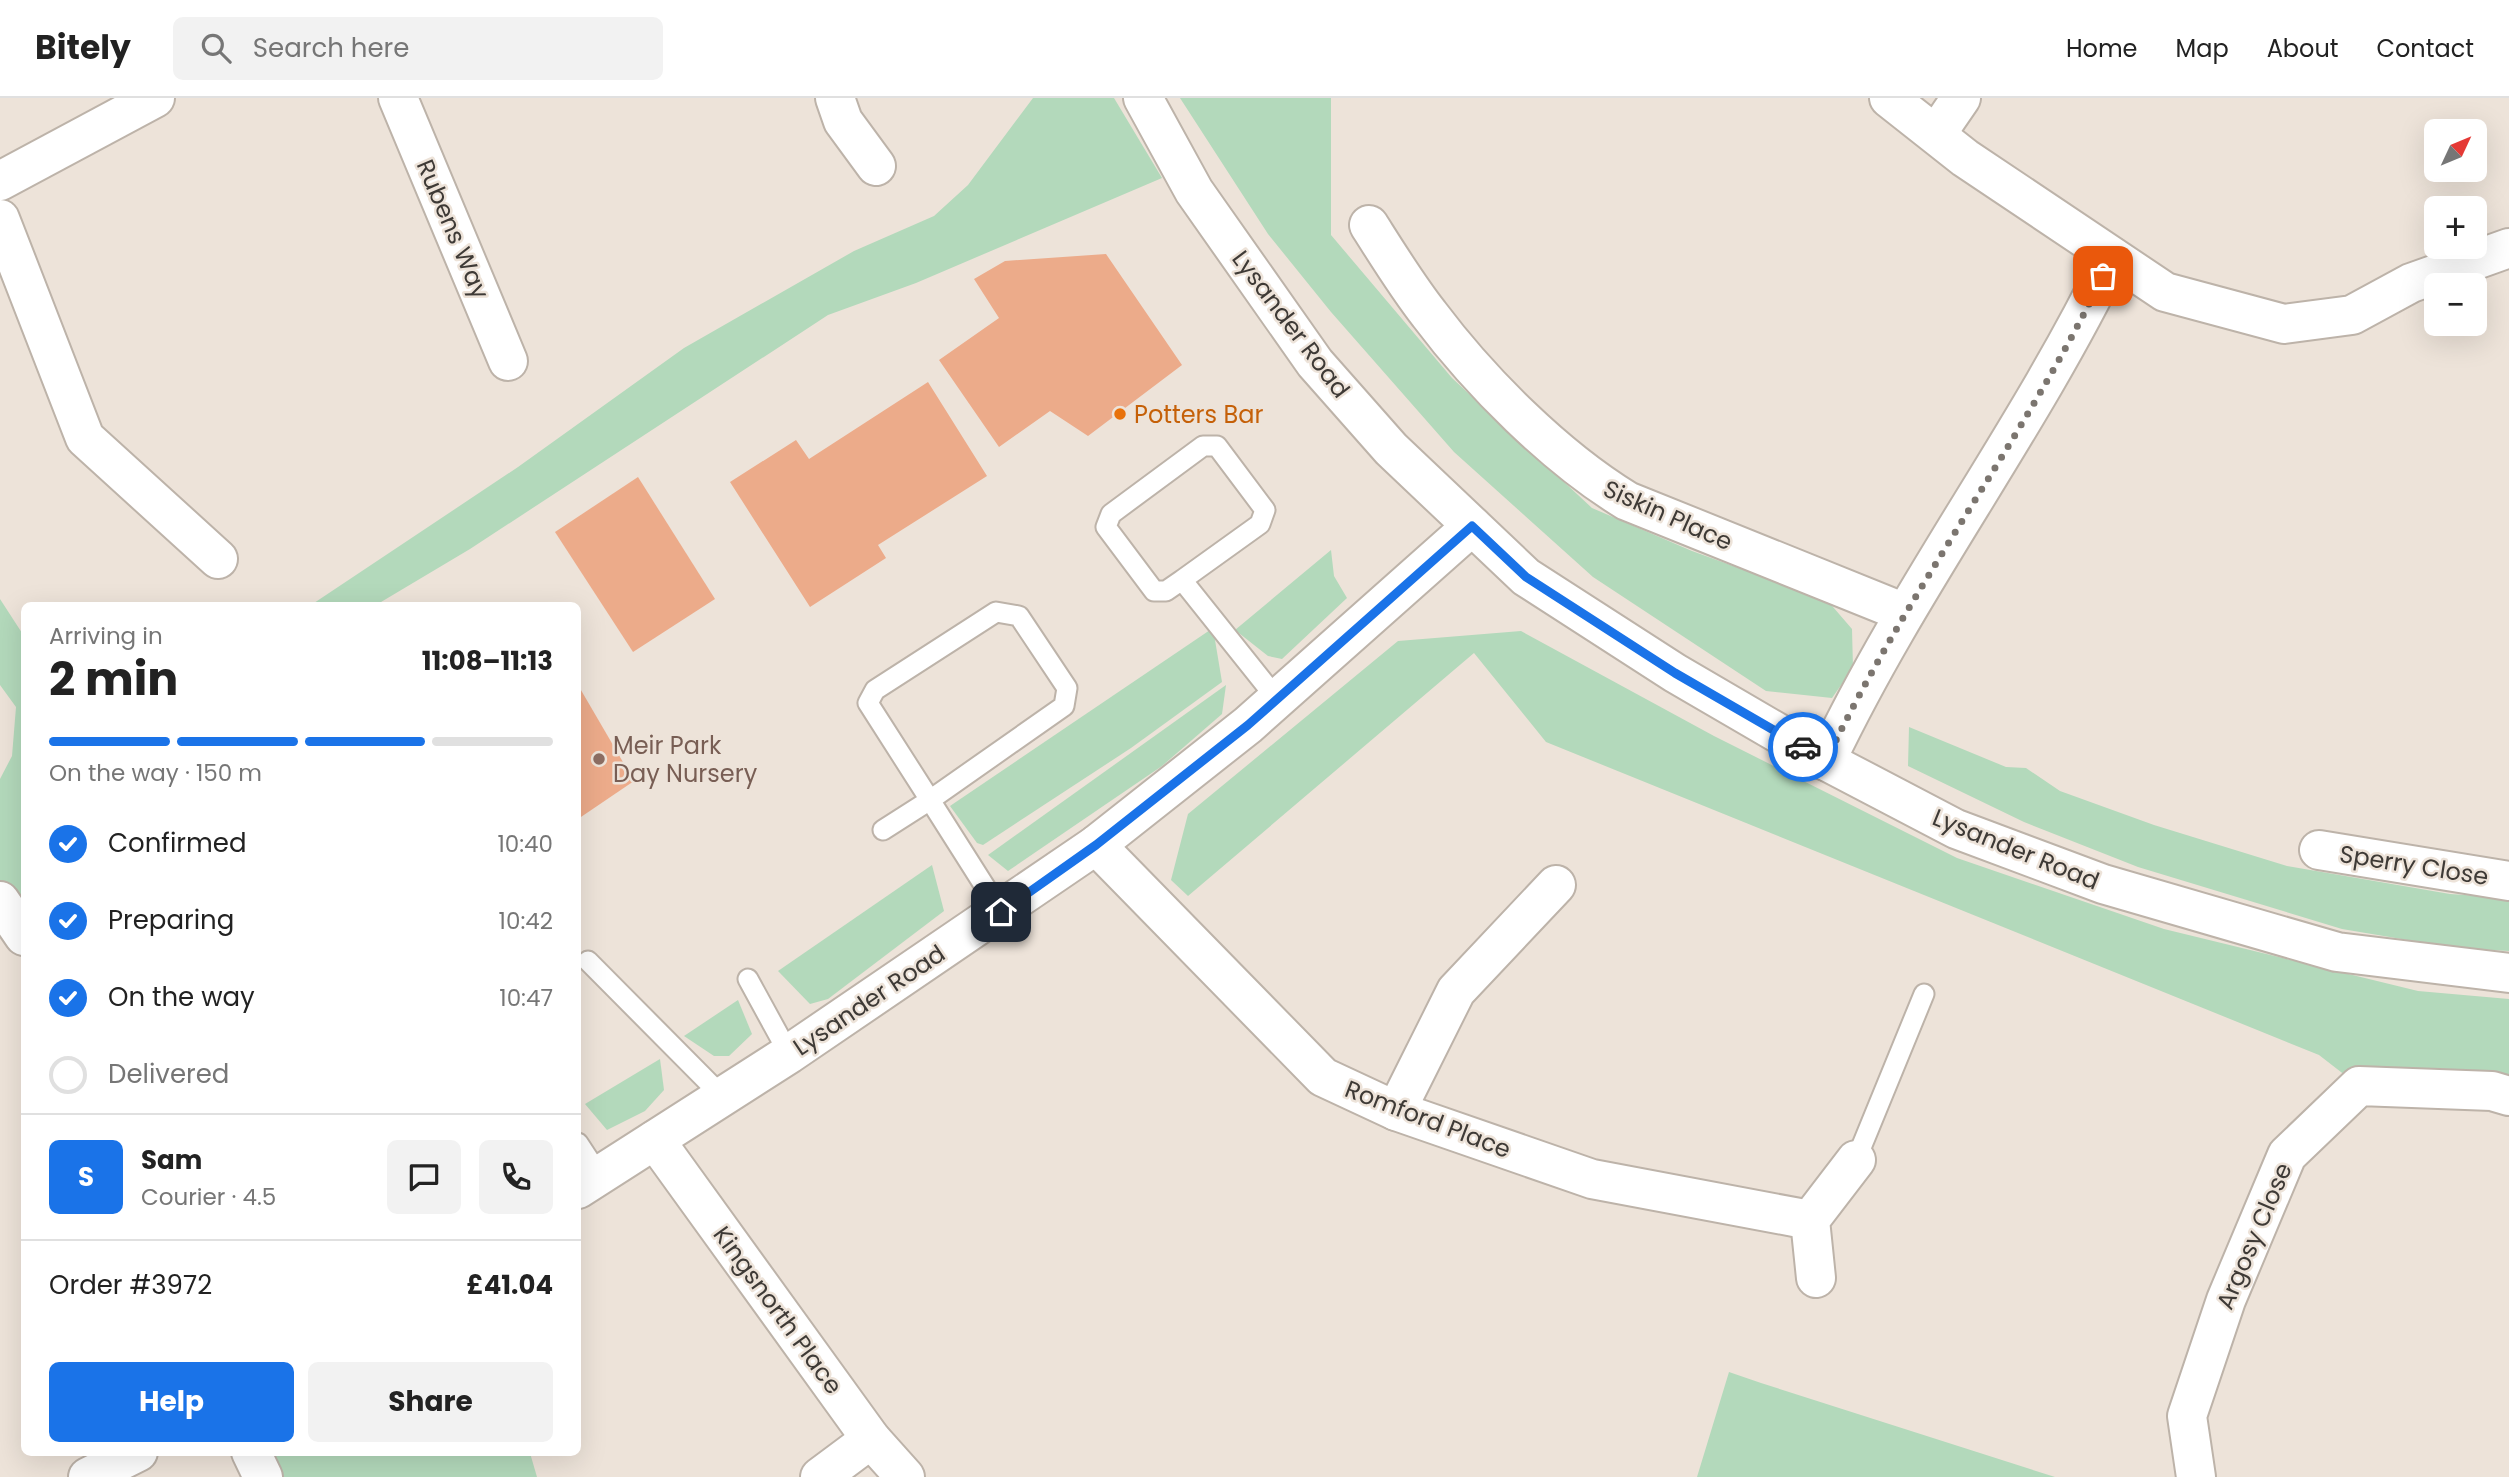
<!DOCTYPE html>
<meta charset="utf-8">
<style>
:root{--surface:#fff;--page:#f2f2f2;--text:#222;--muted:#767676;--line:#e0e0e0;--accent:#1a73e8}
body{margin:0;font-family:Poppins,sans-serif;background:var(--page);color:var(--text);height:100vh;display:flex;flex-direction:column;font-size:26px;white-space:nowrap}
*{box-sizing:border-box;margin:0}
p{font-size:23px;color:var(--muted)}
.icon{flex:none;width:38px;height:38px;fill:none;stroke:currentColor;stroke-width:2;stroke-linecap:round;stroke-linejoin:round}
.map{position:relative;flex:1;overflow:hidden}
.panel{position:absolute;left:21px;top:504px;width:560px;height:854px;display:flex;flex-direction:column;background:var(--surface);border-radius:10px;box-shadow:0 7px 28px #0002}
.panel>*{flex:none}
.needle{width:46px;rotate:46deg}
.buttons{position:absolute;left:2424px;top:21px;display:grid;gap:14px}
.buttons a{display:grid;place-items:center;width:63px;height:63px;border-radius:10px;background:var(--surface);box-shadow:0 7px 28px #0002;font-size:35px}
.pin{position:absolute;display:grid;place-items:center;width:60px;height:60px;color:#fff;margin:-30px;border-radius:14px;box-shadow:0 4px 10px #0006}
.courier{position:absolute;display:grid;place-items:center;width:70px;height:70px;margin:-35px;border:5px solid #1a73e8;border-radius:50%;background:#fff;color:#222;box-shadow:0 2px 9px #0007}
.overview em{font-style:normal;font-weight:700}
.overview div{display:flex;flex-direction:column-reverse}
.overview{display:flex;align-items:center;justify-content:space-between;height:119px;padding:0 28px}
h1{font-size:46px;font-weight:700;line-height:52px}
.bar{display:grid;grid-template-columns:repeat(4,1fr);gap:10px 7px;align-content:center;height:84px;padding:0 28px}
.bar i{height:9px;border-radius:5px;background:var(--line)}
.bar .current{background:var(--accent)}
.bar p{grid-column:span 4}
.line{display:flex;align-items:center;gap:18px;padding:0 28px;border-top:2px solid var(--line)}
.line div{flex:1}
.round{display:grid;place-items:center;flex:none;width:74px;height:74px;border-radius:10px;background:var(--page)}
ol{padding:0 28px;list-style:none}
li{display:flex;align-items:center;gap:21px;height:77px}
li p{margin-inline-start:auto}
li .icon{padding:7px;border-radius:50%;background:var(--accent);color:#fff;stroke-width:4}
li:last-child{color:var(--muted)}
li i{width:38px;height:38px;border:4px solid var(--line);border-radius:50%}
.button{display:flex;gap:14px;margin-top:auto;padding:14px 28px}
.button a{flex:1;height:80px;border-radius:10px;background:var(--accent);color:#fff;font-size:28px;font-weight:700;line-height:80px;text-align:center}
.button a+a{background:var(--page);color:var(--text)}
header{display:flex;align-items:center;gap:42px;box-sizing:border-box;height:98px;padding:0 35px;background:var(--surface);border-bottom:2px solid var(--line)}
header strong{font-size:33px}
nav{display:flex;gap:38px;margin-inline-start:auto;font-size:24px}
.search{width:490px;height:63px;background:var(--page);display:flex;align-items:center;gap:18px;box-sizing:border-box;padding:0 24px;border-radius:10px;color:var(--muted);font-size:26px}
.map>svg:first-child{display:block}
.green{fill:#b3d9bb}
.building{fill:#ecab8a}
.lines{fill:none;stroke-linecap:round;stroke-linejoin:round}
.lane-casing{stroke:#bdb3a9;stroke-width:23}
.street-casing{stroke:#bdb3a9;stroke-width:42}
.secondary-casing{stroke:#bdb3a9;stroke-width:42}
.lane{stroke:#fff;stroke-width:19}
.street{stroke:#fff;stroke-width:38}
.secondary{stroke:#fff;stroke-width:38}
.done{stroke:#7b756f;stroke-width:7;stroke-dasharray:0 12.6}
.route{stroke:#1a73e8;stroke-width:9}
.food-dot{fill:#e8710a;stroke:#ede3d9;stroke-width:2.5}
.education-dot{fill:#8d6e63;stroke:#ede3d9;stroke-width:2.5}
.labels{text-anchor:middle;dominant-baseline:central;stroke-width:5;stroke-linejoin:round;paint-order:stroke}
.street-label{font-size:24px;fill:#3e3a36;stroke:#ede3d9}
.food-label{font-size:24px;fill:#c56008;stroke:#ede3d9;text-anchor:start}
.education-label{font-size:24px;fill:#785e54;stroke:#ede3d9;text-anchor:start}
</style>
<header>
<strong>Bitely</strong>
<div class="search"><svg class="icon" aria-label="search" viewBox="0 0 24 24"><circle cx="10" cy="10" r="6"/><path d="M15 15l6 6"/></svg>Search here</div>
<nav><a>Home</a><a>Map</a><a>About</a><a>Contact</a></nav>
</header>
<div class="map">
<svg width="2509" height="1379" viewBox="0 0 2509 1379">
<rect width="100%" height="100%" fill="#ede3d9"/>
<g class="green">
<polygon points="1033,0 1114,0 1162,80 916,185 828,217 470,451 376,507 311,507 518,369 684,250 854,153 934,118 968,87"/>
<polygon points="1180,0 1331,0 1331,137 1452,280 1592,410 1692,453 1827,502 1852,531 1853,570 1832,600 1766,593 1593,479 1454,354 1331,214 1268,136"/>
<polygon points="1331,452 1334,478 1347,500 1282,561 1268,558 1235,532"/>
<polygon points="0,501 24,538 24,838 0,804 0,681 12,658 16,609 0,587"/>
<polygon points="1213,530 1222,584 1131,650 983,747 977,745 950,708"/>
<polygon points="1521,533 1714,638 1957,760 2164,831 2418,893 2509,901 2509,998 2359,988 2319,957 1546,644 1474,555 1188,798 1171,782 1188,716 1398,543"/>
<polygon points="1226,587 1222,616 1162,668 1008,773 988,757"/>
<polygon points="1909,629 2006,669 2026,670 2060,693 2154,727 2287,768 2450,796 2509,800 2509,853 2455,850 2342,831 2138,769 2024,724 1908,668"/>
<polygon points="932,767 944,813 828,901 810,906 778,873"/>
<polygon points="738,902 752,936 729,958 714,958 684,938"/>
<polygon points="660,961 664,992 645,1013 607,1032 585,1006"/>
<polygon points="1729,1274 1761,1285 2055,1379 1697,1379"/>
<polygon points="262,1355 530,1355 537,1379 273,1379"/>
</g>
<g class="building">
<polygon points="1106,156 1182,267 1088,338 1050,313 999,349 939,262 999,220 974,181 1005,163"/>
<polygon points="928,284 987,378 878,447 886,460 810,509 730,384 796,342 809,361"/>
<polygon points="638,379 715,501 633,554 555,434"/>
<polygon points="578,587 634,683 578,721"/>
</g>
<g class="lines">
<defs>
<g id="lane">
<polyline points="1182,482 1166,493 1154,493 1106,429 1111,416 1203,348 1217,348 1265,412 1260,426 1182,482 1277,601"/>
<polyline points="883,732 930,702 868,605 875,592 996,514 1019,518 1067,590 1064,608 930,702 1001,814"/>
<polyline points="588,863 722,998"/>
<polyline points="748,881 789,956"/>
<polyline points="578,1045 599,1077"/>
<polyline points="1856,1062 1924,896"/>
</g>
<g id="street">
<polyline points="398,0 508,263"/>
<polyline points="835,0 843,23 876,68"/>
<polyline points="1889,0 1965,60 2165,194 2284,226 2352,217 2411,185 2509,150"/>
<polyline points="1937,35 1961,0"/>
<polyline points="0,83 155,0"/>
<polyline points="0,121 85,340 218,461"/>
<path d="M1369 127C1388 157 1407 188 1429 216 1480 284 1555 359 1627 403L1905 515"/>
<path d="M1826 663C1909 488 2028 333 2112 159"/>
<polyline points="1096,747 1323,979 1396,1013 1592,1081 1810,1122"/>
<polyline points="2319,752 2509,783"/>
<polyline points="0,803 24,838"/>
<polyline points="1396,1013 1456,893 1556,787"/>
<polyline points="655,1042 871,1341 905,1379"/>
<polyline points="1816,1180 1810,1122 1856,1062"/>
<polyline points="251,1354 263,1379"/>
<polyline points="820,1379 871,1341"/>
<polyline points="2196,1379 2187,1318 2226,1202 2287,1057 2359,988 2492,993 2509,998"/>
</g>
<g id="secondary">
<polyline points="1143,0 1194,93 1315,265 1391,351 1526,479 1675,575 1826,663 1956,731 2103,786 2337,854 2509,875"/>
<polyline points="578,1091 789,956 1096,747 1248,627 1472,428"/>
<polyline points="88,1379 138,1354"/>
</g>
</defs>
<use href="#lane" class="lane-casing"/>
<use href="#street" class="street-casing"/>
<use href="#secondary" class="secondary-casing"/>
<use href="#lane" class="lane"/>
<use href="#street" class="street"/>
<use href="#secondary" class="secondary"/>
</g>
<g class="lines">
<path class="done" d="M1803 649 1826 663C1906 494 2022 345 2103 178"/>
<polyline class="route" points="1001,814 1096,747 1248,627 1472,428 1526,479 1675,575 1803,649"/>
</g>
<circle class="food-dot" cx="1120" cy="316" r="7"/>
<circle class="education-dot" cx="599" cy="661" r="7"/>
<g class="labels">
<g class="street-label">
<text transform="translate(453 131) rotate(67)">Rubens Way</text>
<text transform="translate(1291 226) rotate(53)">Lysander Road</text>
<text transform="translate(1668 417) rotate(24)">Siskin Place</text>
<text transform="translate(2016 751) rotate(22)">Lysander Road</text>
<text transform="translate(2414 767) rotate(9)">Sperry Close</text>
<text transform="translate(869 902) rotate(-34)">Lysander Road</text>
<text transform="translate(1428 1021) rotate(21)">Romford Place</text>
<text transform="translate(2254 1138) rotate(-67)">Argosy Close</text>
<text transform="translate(778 1212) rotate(54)">Kingsnorth Place</text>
</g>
<g class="food-label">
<text x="1134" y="316">Potters Bar</text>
</g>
<g class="education-label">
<text x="613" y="647">Meir Park<tspan x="613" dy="28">Day Nursery</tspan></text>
</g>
</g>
</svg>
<div class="buttons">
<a><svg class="needle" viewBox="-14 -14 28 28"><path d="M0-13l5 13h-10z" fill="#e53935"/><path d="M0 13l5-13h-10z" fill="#767676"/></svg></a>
<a>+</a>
<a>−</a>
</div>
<div class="pin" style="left:2103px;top:178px;background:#ea580c"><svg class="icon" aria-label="bag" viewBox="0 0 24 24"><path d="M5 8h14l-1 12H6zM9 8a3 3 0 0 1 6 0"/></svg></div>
<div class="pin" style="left:1001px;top:814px;background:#1f2937"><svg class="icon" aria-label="home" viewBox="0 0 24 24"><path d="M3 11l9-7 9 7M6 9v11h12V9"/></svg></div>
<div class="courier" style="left:1803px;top:649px"><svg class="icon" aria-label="car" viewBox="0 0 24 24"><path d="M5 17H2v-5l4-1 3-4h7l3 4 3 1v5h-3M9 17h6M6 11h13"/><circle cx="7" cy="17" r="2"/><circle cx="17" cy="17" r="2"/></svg></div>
<section class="panel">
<div class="overview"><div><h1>2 min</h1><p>Arriving in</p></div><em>11:08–11:13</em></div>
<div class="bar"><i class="current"></i><i class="current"></i><i class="current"></i><i></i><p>On the way · 150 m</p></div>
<ol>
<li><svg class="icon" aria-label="check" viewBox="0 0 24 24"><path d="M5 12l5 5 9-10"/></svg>Confirmed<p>10:40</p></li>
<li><svg class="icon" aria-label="check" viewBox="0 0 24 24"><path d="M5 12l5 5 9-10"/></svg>Preparing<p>10:42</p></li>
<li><svg class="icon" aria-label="check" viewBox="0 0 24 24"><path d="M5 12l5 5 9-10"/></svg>On the way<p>10:47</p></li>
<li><i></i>Delivered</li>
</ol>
<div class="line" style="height:126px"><b class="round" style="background:var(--accent);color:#fff">S</b><div><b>Sam</b><p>Courier · 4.5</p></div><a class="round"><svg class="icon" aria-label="chat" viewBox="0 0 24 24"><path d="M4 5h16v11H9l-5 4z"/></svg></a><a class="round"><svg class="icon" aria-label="phone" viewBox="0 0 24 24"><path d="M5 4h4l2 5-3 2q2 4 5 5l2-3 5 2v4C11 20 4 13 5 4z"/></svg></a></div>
<div class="line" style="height:91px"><div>Order #3972</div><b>£41.04</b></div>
<div class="button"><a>Help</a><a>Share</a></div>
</section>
</div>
